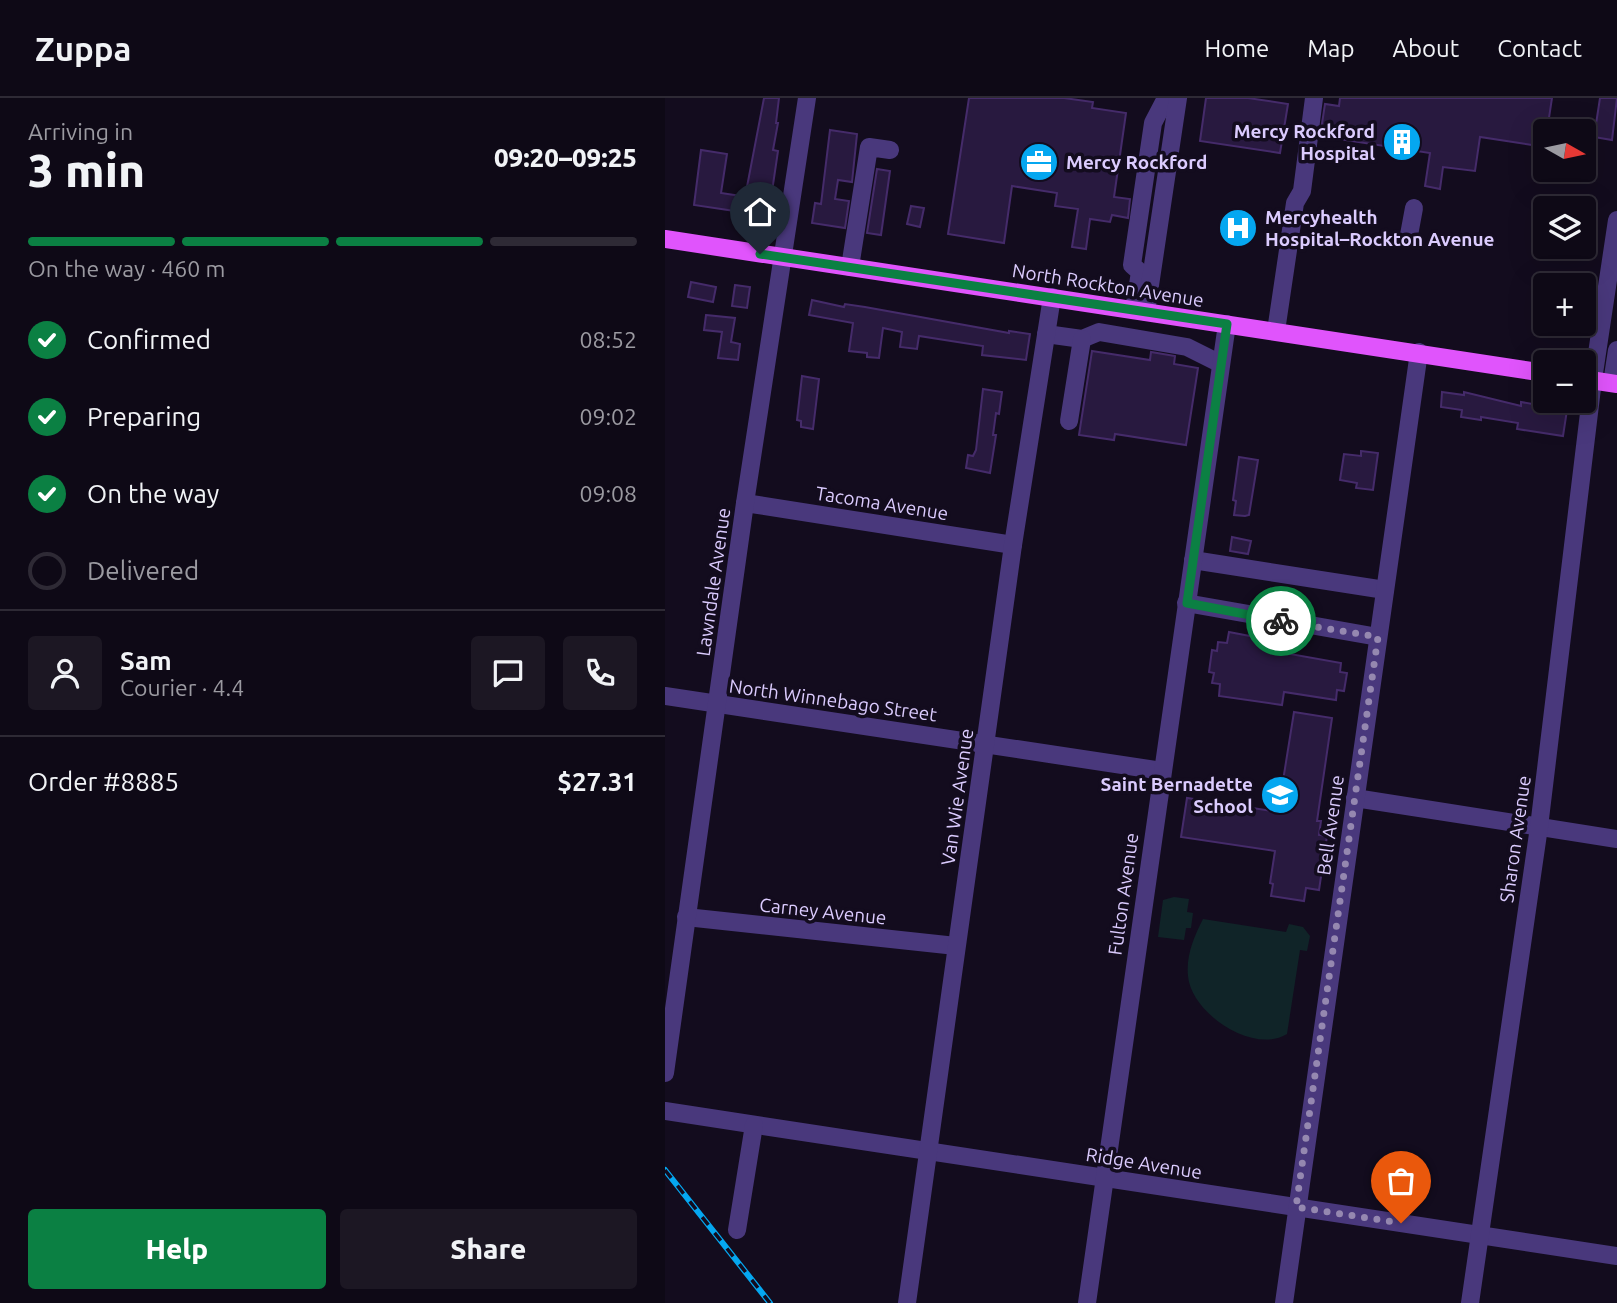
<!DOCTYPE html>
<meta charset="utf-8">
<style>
:root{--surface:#0e0916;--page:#1c1723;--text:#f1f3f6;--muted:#9b9aa1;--line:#2e2a35;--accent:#0b8043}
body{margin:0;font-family:Ubuntu,sans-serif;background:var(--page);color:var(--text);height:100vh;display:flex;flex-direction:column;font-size:26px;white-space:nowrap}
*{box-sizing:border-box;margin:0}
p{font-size:23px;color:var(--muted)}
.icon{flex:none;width:38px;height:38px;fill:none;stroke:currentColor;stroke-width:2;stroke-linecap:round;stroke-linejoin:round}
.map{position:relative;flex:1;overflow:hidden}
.details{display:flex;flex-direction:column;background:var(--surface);width:665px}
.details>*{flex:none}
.needle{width:46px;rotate:99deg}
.controls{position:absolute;left:868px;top:21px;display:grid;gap:14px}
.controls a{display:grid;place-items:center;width:63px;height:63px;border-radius:7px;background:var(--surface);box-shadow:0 7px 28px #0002,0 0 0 2px var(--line);font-size:35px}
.pin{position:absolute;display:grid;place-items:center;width:60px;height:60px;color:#fff;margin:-72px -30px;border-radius:50% 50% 50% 0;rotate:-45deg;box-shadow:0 0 7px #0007}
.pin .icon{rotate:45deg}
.courier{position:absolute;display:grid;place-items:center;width:70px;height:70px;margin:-35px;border:5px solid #0b8043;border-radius:50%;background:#fff;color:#222;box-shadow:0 2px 9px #0007}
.overview em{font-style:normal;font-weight:800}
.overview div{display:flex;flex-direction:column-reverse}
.overview{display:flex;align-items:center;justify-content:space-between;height:119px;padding:0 28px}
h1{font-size:46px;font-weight:800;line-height:52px}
.bar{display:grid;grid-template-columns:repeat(4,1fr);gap:10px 7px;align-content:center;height:84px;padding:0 28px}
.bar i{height:9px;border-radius:5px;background:var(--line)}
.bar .current{background:var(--accent)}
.bar p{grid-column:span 4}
.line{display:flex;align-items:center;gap:18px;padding:0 28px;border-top:2px solid var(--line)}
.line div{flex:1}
.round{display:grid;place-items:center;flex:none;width:74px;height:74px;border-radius:7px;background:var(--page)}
ol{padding:0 28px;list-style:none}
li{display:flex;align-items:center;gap:21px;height:77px}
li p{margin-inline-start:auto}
li .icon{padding:7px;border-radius:50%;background:var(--accent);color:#fff;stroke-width:4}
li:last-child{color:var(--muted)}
li i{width:38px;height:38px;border:4px solid var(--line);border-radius:50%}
.action{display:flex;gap:14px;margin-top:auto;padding:14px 28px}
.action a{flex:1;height:80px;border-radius:7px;background:var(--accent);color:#fff;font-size:28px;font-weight:800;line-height:80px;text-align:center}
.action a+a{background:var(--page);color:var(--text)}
header{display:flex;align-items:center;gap:42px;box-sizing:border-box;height:98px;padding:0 35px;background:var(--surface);border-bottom:2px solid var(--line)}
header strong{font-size:33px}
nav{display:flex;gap:38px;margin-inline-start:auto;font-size:24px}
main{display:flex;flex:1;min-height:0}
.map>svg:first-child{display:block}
.green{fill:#102428}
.building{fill:#28193f;stroke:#452b6a;stroke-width:2}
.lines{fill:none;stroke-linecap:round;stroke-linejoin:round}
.minor{stroke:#49387c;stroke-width:18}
.major{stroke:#e054fc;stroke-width:18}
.rail-casing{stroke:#05a7f0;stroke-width:6}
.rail{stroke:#130c1e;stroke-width:3.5;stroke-dasharray:10;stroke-linecap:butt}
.done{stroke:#9588b0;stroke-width:7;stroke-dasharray:0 12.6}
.route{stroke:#0b8043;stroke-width:9}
.labels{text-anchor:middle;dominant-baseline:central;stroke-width:7;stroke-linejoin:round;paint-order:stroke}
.poi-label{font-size:19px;font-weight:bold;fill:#dbcbfe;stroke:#130c1e;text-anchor:end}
.street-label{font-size:19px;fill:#dbcbfe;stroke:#130c1e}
</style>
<header>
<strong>Zuppa</strong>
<nav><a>Home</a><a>Map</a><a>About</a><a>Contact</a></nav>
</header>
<main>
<section class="details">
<div class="overview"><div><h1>3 min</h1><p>Arriving in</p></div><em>09:20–09:25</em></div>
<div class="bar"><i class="current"></i><i class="current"></i><i class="current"></i><i></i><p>On the way · 460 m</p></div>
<ol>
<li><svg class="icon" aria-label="check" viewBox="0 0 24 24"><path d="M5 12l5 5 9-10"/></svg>Confirmed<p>08:52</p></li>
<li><svg class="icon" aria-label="check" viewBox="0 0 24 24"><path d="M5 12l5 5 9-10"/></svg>Preparing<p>09:02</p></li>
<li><svg class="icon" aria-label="check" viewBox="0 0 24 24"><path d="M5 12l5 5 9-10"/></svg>On the way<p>09:08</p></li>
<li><i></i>Delivered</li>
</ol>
<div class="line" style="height:126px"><a class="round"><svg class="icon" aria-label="person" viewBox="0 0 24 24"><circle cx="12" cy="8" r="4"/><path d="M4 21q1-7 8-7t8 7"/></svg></a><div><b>Sam</b><p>Courier · 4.4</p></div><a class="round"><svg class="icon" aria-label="chat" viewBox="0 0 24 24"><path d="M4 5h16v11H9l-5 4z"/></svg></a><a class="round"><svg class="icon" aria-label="phone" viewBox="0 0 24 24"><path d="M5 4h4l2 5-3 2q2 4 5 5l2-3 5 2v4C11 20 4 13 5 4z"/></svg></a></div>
<div class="line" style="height:91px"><div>Order #8885</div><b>$27.31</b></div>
<div class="action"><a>Help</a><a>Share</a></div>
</section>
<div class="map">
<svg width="952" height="1205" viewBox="0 0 952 1205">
<rect width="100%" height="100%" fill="#130c1e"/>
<g class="green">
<polygon points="509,799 524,801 522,814 528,815 526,830 521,830 519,842 493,839 498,802"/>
<path d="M538 821 621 834 624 826 638 829 645 838 642 853 635 852 622 936C588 957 526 915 523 878 521 857 529 839 538 821Z"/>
</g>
<g class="building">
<polygon points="99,0 114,0 111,25 113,25 108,52 113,53 105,107 92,105 90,116 29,107 36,52 62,56 56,95 76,98 77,93 81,94"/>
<polygon points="304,0 399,0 428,4 427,10 461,15 449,99 465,101 463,120 447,117 445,124 425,121 421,151 407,149 413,111 390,108 392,95 347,88 339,145 283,136"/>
<polygon points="541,0 583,0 623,6 615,55 535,43"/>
<polygon points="675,0 887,0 882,33 880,33 880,49 815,39 810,73 778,69 775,91 760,88 765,55 667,40 668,34 656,32 660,6 674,8"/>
<polygon points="935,0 952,0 947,42 929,39"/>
<polygon points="165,32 192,36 187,84 173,82 170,101 184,103 180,130 147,125 150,105 156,106"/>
<polygon points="212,71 225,73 216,137 202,135"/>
<polygon points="246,108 259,110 255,129 242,126"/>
<polygon points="26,184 51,189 48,204 23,199"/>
<polygon points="70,187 85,189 82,210 67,208"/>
<polygon points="147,202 179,209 180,206 200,209 344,235 344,233 365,236 361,262 317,257 318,248 254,238 252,251 235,249 237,234 218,230 214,260 202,259 202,255 184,253 188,225 144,217"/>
<polygon points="41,217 70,220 66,244 75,246 73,262 53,260 57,234 39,232"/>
<polygon points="427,253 485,262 486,254 510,258 509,266 533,270 521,347 450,336 449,342 414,337"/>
<polygon points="137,278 154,281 148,331 136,329 136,323 132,322"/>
<polygon points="318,291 337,294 334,316 331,315 328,337 331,337 325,375 301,370 303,357 308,358 311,352"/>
<polygon points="777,294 799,297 799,294 856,308 856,304 902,312 898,338 852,331 853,325 816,319 816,322 796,319 797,312 776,309"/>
<polygon points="696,353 713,355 708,392 691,390 692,385 675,382 679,356 696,358"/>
<polygon points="574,359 593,362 584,417 580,418 569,417 571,403 568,402"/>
<polygon points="567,439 586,443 583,456 565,453"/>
<polygon points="564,534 626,546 625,556 676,565 675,574 682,575 679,593 672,592 671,602 619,594 617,607 554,598 555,586 547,585 549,575 544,574 547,552 552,553 553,544 562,545"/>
<polygon points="629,614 667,620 652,723 656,723 654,737 662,738 654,792 641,790 639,803 606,798 608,786 605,785 610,753 516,739 522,700 613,714"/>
</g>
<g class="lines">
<g class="minor">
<polyline points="744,137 749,110"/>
<polyline points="185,169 204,49 225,52"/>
<polyline points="469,212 475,174 467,167 488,25 501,0"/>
<polyline points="481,214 513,0"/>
<polyline points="611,233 630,105 637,93 649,0"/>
<polyline points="381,236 417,241 434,234 522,249 556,266"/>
<polyline points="947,285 952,252"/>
<polyline points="404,323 417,241"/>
<polyline points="80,405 348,447"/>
<polyline points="528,462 720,492"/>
<polyline points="521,505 713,539"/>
<polyline points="0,598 497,673"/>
<polyline points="690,700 952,741"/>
<polyline points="21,819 291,848"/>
<polyline points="0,975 80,405 142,0"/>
<polyline points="0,1013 952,1158"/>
<polyline points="72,1132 89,1027"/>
<polyline points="242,1205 348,447 387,199"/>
<polyline points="422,1205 562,226"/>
<polyline points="619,1205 754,254"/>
<polyline points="805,1205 874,729 928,282 952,122"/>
</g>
<g class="major">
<polyline points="0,141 880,275"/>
<polyline points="919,281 952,286"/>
</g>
<defs>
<polyline id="rail" points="0,1072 105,1205"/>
</defs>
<use href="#rail" class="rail-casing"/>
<use href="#rail" class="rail"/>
</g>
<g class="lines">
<polyline class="done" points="616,523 713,539 631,1109 736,1125"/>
<polyline class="route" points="95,156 562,226 522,505 616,523"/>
</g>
<defs>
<symbol id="building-disc" viewBox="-11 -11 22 22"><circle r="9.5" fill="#05a7f0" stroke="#130c1e"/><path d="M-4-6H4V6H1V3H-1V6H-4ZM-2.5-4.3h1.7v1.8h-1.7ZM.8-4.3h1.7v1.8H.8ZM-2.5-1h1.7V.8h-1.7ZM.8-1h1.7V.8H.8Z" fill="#fff"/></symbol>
<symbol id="office-disc" viewBox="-11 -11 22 22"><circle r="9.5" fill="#05a7f0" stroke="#130c1e"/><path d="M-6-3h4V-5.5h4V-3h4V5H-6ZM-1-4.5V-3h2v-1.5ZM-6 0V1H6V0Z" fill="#fff"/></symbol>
<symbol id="hospital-disc" viewBox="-11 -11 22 22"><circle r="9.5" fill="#05a7f0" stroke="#130c1e"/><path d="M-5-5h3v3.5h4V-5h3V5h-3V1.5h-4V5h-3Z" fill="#fff"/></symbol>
<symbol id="school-disc" viewBox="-11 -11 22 22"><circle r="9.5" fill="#05a7f0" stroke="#130c1e"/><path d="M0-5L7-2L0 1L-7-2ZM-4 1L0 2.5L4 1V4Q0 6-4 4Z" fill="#fff"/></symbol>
</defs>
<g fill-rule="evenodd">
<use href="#building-disc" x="715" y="22" width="44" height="44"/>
<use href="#office-disc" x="352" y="42" width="44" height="44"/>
<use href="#hospital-disc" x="551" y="108" width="44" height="44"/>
<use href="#school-disc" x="593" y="675" width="44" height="44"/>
</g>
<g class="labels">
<g class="poi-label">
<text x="710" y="33">Mercy Rockford<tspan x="710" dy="22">Hospital</tspan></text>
<text x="401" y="64" text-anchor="start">Mercy Rockford</text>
<text x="600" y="119" text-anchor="start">Mercyhealth<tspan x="600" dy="22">Hospital–Rockton Avenue</tspan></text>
<text x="588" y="686">Saint Bernadette<tspan x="588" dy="22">School</tspan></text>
</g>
<g class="street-label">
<text transform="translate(443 187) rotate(9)">North Rockton Avenue</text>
<text transform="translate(217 405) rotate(9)">Tacoma Avenue</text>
<text transform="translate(48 484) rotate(-82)">Lawndale Avenue</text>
<text transform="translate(168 602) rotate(8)">North Winnebago Street</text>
<text transform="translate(292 699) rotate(-82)">Van Wie Avenue</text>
<text transform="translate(665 727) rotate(-82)">Bell Avenue</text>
<text transform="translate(850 741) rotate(-82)">Sharon Avenue</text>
<text transform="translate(458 796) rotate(-82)">Fulton Avenue</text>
<text transform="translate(158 813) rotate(6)">Carney Avenue</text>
<text transform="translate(479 1065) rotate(9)">Ridge Avenue</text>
</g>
</g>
</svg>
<div class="controls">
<a><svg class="needle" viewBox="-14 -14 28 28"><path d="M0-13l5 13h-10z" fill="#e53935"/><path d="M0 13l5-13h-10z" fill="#9b9aa1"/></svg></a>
<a><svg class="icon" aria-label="layers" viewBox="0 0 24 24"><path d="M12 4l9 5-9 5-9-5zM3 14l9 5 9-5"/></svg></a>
<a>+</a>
<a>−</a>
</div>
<div class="pin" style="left:736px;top:1125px;background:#ea580c"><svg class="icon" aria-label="bag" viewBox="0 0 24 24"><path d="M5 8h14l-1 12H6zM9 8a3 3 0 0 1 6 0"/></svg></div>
<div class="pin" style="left:95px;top:156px;background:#1f2937"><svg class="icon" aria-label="home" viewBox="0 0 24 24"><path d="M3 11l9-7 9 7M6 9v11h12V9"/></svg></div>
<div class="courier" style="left:616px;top:523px"><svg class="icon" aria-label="bike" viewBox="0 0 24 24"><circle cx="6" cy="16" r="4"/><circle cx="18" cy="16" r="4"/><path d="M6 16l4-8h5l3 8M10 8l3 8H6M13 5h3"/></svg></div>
</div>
</main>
